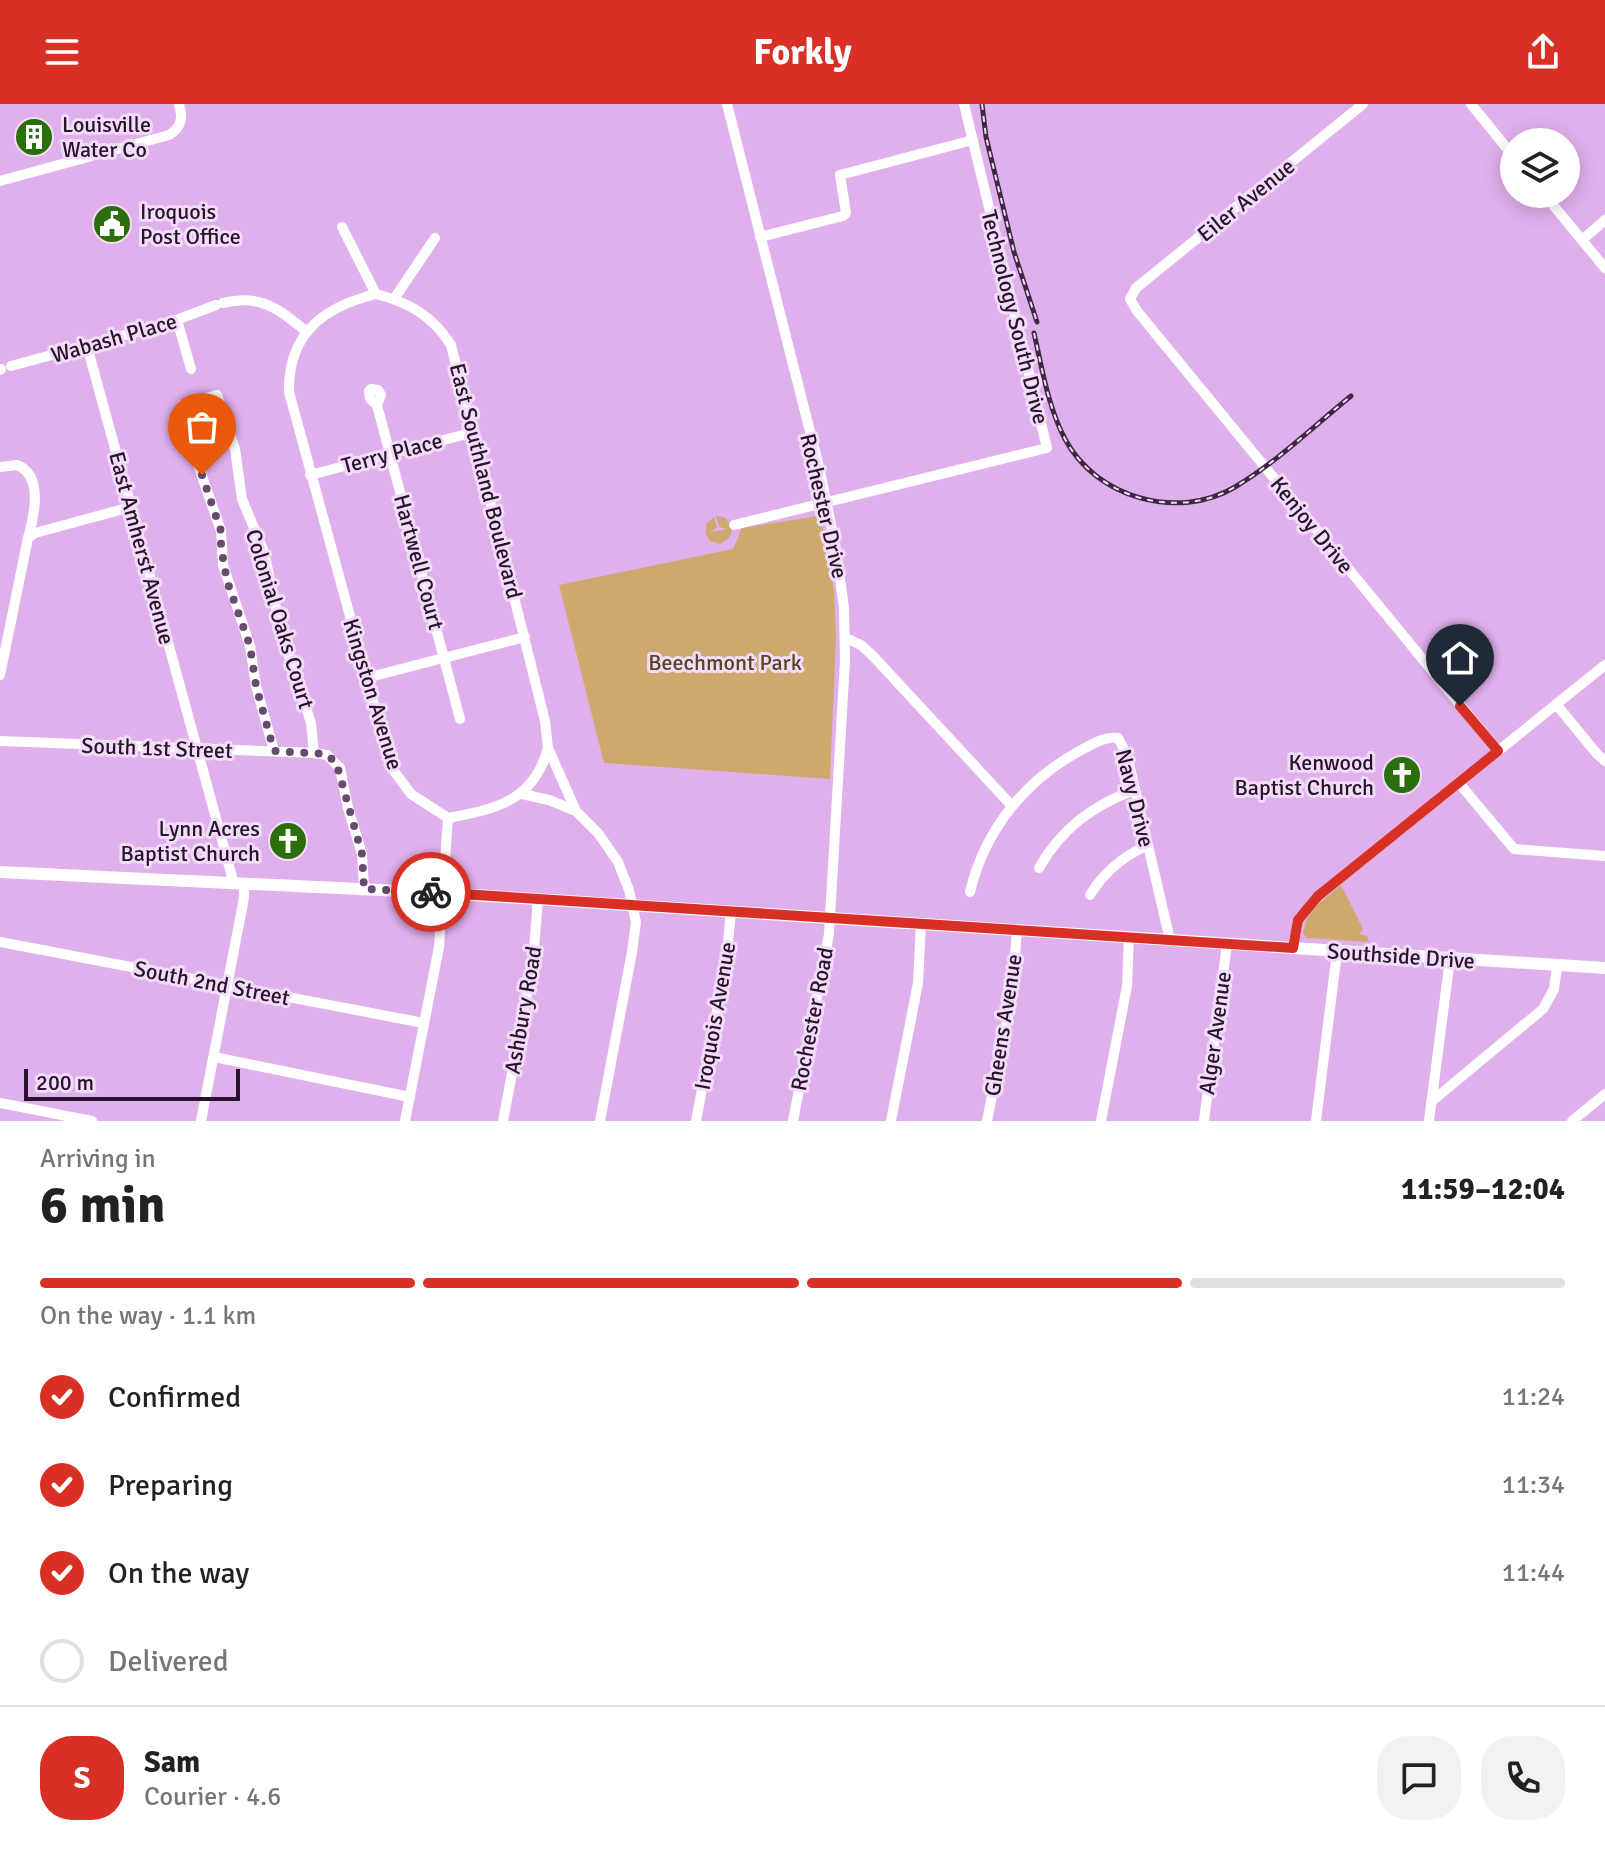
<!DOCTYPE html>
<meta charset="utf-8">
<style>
:root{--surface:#fff;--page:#f2f2f2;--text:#222;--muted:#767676;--line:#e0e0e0;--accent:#d93025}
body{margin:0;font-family:Signika,sans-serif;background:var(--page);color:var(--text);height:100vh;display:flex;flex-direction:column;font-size:30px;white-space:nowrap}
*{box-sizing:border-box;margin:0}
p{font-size:26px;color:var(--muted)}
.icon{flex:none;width:44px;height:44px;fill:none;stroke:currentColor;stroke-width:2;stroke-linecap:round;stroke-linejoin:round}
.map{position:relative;height:1017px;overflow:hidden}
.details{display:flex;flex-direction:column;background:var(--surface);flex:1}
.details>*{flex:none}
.fabs{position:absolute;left:1500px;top:24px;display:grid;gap:16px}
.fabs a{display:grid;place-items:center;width:80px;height:80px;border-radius:50%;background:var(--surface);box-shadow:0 4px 20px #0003;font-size:40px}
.scale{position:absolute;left:24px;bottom:20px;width:216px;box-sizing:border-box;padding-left:8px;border:4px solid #26142b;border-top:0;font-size:22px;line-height:28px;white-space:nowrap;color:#26142b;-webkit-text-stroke:6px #f3dbfa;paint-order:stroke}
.pin{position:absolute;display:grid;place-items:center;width:68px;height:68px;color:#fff;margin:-82px -34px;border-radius:50% 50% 50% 0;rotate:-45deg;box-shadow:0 0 8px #0007}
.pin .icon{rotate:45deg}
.courier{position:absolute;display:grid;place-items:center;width:80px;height:80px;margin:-40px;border:6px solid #d93025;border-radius:50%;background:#fff;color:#222;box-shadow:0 2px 10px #0007}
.headline em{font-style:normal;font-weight:700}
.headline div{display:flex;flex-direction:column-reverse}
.headline{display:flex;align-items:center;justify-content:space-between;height:136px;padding:0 40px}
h1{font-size:52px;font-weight:700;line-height:60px}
.bar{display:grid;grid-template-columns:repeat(4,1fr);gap:12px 8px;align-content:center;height:96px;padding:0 40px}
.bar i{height:10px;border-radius:6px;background:var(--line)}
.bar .active{background:var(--accent)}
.bar p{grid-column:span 4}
.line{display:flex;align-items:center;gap:20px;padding:0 40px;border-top:2px solid var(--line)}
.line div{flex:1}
.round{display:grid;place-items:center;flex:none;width:84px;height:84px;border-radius:32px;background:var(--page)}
ol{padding:0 40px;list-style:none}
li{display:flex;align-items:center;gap:24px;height:88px}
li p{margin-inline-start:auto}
li .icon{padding:8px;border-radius:50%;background:var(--accent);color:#fff;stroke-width:4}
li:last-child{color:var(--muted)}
li i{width:44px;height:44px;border:4px solid var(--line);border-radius:50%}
header{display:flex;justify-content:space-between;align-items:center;height:104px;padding:0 40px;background:var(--accent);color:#fff;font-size:36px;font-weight:700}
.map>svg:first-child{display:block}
.green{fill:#cea96e}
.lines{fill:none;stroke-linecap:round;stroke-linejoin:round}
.minor{stroke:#fff;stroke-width:10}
.major{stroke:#fff;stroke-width:12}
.rail-casing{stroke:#3e2844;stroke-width:5}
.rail{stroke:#f3dbfa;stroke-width:2;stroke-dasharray:6;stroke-linecap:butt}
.done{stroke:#674b6f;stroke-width:8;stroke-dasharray:0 14.4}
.route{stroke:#d93025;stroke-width:10}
.labels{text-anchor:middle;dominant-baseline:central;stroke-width:6;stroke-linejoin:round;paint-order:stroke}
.poi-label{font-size:22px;fill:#26142b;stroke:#f3dbfa;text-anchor:start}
.street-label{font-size:22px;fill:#26142b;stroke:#f3dbfa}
.park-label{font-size:22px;fill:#584320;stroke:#f3dbfa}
</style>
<header><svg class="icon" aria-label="menu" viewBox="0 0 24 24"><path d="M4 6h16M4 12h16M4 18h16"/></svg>Forkly<svg class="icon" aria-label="share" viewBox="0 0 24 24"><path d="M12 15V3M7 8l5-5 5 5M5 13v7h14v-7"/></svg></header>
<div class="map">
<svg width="1605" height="1017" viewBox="0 0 1605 1017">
<rect width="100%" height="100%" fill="#e0b0ed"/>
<g class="green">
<polygon points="820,409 834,487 836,533 830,675 604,659 559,481 733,445 742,424 812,413"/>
<polygon points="716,412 726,414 732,425 729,434 720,440 710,437 705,429 707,419 714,413 717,424 710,428 727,425 719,423"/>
<polygon points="1341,781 1363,825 1359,830 1367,832 1369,838 1307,834 1303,829 1307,814 1315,804 1307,811 1301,825 1308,809"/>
</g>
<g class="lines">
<g class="minor">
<polyline points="727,0 819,363 835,440 844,504 845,557 829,830 793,1017"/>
<polyline points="1363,0 1136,184 1130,195 1137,207 1498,647"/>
<polyline points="1471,0 1514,53"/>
<path d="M0 77 169 31C182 23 183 14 179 0"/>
<polyline points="1544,90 1605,164"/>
<path d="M342 123 376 190C408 198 433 212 451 241L545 617 548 644 576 707 598 729 618 758 629 786 636 818 632 848 600 1017"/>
<polyline points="760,133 843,112 846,109 840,71 973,36"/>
<polyline points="1582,136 1605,116"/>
<path d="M376 190C323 203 288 230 289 288L391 663 411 690 448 714 439 843 405 1017"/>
<polyline points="394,195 435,134"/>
<path d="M223 199C260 189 280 206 307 228"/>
<polyline points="177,216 191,265"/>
<polyline points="87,242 234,780"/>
<polyline points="11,262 166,220 216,201"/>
<polyline points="0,266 1,265"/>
<polyline points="377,301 370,295 369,287 371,285 378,286 381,291 377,301 460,615"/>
<path d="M0 363 17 361C44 372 34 412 28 434"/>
<polyline points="310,371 474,328"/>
<polyline points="734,421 1047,344 964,0"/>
<polyline points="846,534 861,541 873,552 1012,702"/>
<polyline points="0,571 28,434 35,429 131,403"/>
<polyline points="366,574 525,533"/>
<polyline points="1556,600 1597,650 1605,657"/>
<polyline points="0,637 314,649"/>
<polyline points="274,647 256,582 250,542 223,461 221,427 194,349 182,301 217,291 235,345 242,395 264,448 282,531 311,619 314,649 327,651 340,664 348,704 362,750 364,785"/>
<polyline points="1459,679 1514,745 1605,752"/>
<polyline points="522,690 549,696 576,707"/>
<path d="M448 714C496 705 534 697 548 644"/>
<path d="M1039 764C1061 725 1092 702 1134 686"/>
<path d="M970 788C985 725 1026 675 1083 645 1094 639 1106 632 1118 634L1127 651 1170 836"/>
<path d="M1090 791C1104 768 1122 753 1146 742"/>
<polyline points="0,838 424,919"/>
<polyline points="1293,844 1298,816 1318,792 1605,561"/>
<polyline points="214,953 410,993"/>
<polyline points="1431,998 1543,905 1554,885 1557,862"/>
<polyline points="0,999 92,1017"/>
<polyline points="201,1017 244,794 244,780"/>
<polyline points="503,1017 533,858 538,795"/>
<polyline points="696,1017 726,859 731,807"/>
<polyline points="891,1017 918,879 921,819"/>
<polyline points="987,1017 1012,892 1017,826"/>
<polyline points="1101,1017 1127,882 1129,833"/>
<polyline points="1204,1017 1227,840"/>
<polyline points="1316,1017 1337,848"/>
<polyline points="1429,1017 1450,855"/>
<polyline points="1572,1017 1605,990"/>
</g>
<polyline class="major" points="0,768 442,789 1605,864"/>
<defs>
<g id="rail">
<polyline points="982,0 986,33 1014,148 1037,218"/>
<path d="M1034 229C1042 264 1048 303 1065 335 1096 394 1178 417 1235 383 1277 358 1314 322 1351 292"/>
</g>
</defs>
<use href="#rail" class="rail-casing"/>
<use href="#rail" class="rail"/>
</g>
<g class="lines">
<polyline class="done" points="202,371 221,427 221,443 227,477 250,542 256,582 274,647 325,650 336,658 362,750 364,785 431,788"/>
<polyline class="route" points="431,788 1293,844 1298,816 1318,792 1498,647 1460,602"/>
</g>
<defs>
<symbol id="building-disc" viewBox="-11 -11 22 22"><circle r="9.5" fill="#2a6f0c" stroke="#f3dbfa"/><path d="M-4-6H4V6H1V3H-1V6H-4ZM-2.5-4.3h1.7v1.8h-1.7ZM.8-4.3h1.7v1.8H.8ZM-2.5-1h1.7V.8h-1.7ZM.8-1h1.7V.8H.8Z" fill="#fff"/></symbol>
<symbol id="civic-disc" viewBox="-11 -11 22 22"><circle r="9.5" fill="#2a6f0c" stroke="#f3dbfa"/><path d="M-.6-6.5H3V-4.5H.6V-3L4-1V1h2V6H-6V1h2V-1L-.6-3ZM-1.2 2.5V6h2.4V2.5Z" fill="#fff"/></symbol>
<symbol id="church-disc" viewBox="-11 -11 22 22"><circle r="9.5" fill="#2a6f0c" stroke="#f3dbfa"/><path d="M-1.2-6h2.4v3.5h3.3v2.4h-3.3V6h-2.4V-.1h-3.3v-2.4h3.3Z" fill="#fff"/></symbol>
</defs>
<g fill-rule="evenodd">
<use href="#building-disc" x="12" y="11" width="44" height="44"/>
<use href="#civic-disc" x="90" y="98" width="44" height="44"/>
<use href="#church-disc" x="1380" y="649" width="44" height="44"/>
<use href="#church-disc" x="266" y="715" width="44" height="44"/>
</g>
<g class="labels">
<g class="poi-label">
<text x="62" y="20">Louisville<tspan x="62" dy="25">Water Co</tspan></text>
<text x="140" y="107">Iroquois<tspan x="140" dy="25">Post Office</tspan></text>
<text x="1374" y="658" text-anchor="end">Kenwood<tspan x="1374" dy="25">Baptist Church</tspan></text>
<text x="260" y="724" text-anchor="end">Lynn Acres<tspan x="260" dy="25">Baptist Church</tspan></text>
</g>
<g class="street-label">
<text transform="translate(1246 96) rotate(-39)">Eiler Avenue</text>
<text transform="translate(1015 213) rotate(76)">Technology South Drive</text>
<text transform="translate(114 234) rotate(-16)">Wabash Place</text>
<text transform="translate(392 349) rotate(-15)">Terry Place</text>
<text transform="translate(486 377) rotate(76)">East Southland Boulevard</text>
<text transform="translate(824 402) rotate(77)">Rochester Drive</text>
<text transform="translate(1312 421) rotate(51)">Kenjoy Drive</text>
<text transform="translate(142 444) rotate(75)">East Amherst Avenue</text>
<text transform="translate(419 458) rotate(75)">Hartwell Court</text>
<text transform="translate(280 515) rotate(73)">Colonial Oaks Court</text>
<text transform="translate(373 590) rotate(73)">Kingston Avenue</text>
<text transform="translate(157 644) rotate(2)">South 1st Street</text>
<text transform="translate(1135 694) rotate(76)">Navy Drive</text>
<text transform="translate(1401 852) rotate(4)">Southside Drive</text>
<text transform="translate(212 879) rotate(11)">South 2nd Street</text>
<text transform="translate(523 906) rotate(-80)">Ashbury Road</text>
<text transform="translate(715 912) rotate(-80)">Iroquois Avenue</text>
<text transform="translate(812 915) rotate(-79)">Rochester Road</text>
<text transform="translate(1003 921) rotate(-81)">Gheens Avenue</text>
<text transform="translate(1215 929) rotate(-82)">Alger Avenue</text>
</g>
<g class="park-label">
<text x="725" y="558">Beechmont Park</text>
</g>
</g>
</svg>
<div class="fabs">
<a><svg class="icon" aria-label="layers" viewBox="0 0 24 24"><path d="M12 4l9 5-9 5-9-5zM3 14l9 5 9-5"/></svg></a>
</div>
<div class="scale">200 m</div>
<div class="pin" style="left:202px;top:371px;background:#ea580c"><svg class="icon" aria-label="bag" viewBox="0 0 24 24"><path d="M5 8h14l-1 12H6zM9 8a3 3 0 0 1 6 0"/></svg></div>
<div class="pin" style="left:1460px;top:602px;background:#1f2937"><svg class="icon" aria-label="home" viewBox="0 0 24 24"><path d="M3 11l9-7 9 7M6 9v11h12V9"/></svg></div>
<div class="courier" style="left:431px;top:788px"><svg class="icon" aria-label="bike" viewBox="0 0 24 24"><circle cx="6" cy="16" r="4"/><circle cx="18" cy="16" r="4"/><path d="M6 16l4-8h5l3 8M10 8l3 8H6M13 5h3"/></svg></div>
</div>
<section class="details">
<div class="headline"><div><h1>6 min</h1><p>Arriving in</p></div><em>11:59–12:04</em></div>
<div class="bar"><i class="active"></i><i class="active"></i><i class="active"></i><i></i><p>On the way · 1.1 km</p></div>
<ol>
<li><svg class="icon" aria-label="check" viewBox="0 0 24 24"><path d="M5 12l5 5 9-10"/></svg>Confirmed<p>11:24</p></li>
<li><svg class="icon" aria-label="check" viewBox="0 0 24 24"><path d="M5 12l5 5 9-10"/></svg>Preparing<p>11:34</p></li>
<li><svg class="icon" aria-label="check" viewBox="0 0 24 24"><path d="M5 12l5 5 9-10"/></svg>On the way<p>11:44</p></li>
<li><i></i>Delivered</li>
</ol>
<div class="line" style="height:144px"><b class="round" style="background:var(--accent);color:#fff">S</b><div><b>Sam</b><p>Courier · 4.6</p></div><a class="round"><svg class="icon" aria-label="chat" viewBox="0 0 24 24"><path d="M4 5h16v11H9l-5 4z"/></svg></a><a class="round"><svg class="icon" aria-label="phone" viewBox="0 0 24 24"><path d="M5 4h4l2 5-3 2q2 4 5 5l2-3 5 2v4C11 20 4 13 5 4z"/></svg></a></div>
</section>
